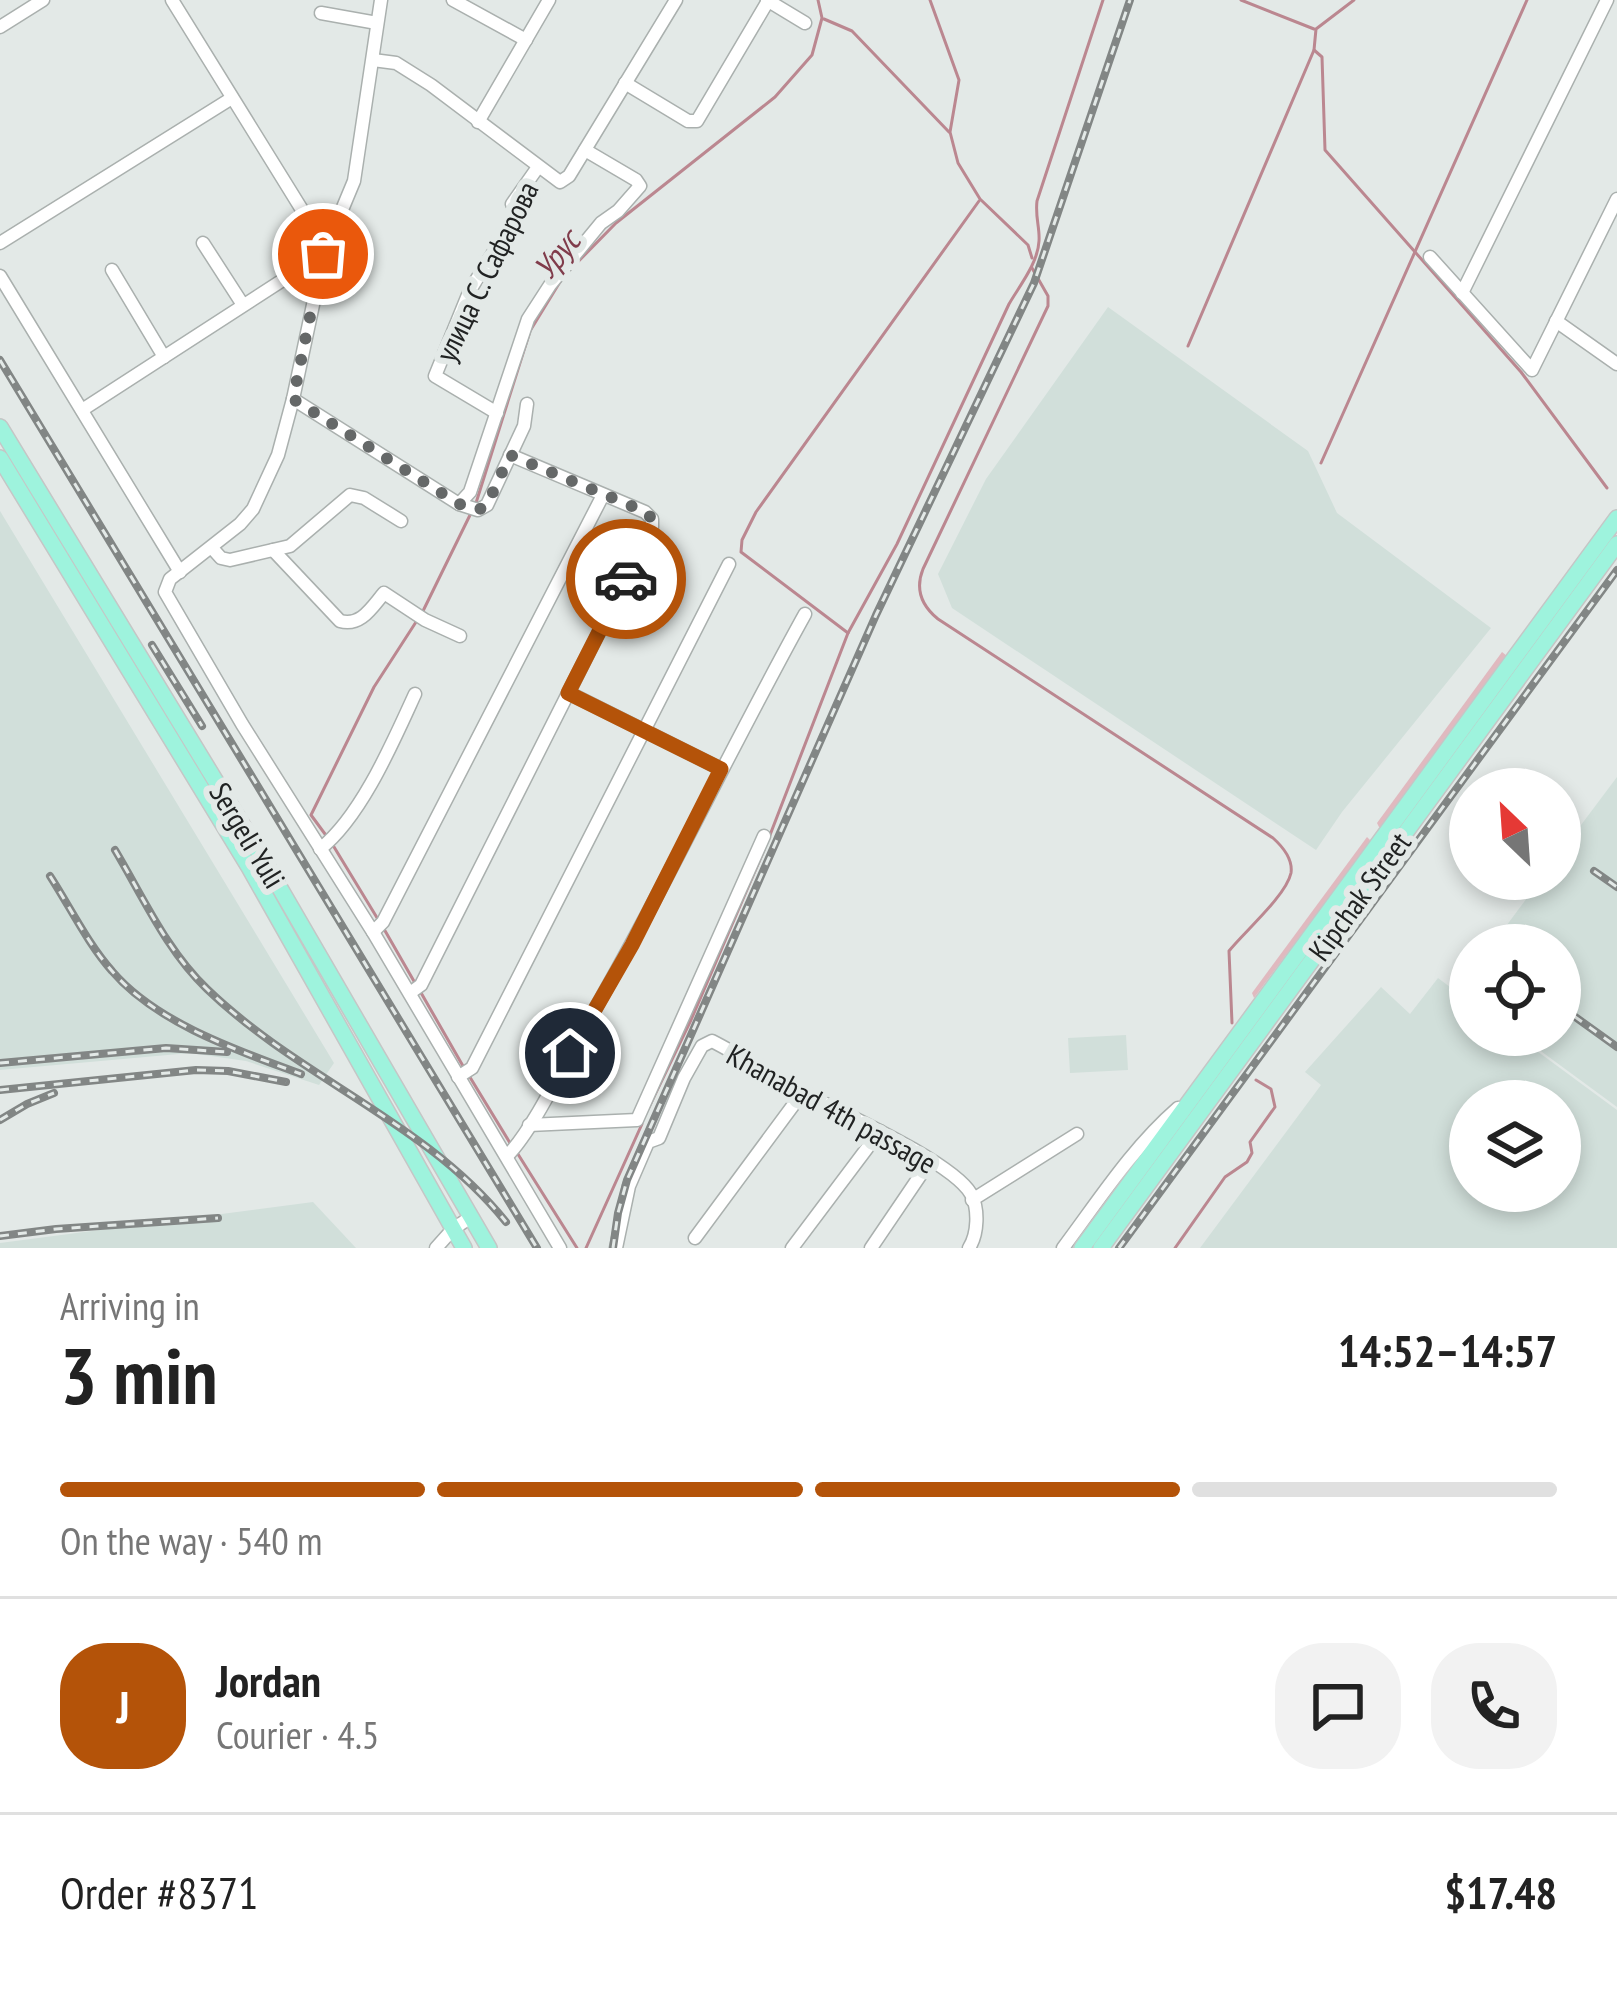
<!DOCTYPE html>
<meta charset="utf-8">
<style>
:root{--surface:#fff;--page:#f2f2f2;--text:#222;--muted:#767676;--line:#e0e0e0;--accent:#b45309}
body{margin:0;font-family:"PT Sans Narrow",sans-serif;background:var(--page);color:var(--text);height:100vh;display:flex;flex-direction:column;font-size:45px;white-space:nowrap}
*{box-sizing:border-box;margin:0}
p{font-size:39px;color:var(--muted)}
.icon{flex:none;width:66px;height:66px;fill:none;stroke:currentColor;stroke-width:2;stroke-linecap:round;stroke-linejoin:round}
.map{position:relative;height:1248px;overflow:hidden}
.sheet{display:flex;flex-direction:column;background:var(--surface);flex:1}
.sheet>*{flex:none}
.needle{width:78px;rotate:335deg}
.buttons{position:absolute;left:1449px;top:768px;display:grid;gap:24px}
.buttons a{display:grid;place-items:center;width:132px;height:132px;border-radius:50%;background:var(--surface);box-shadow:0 6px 18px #0003;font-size:60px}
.pin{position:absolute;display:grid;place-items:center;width:102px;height:102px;color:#fff;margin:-51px;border:6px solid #fff;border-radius:50%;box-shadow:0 3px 12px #0007}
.courier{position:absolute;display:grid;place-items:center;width:120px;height:120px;margin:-60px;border:9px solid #b45309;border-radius:50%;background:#fff;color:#222;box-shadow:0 3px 15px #0007}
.summary em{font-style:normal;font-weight:800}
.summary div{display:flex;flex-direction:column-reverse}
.summary{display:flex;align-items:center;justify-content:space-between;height:204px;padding:0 60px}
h1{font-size:78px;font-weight:800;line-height:90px}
.bar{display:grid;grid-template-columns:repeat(4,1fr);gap:18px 12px;align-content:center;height:144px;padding:0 60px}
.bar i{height:15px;border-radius:9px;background:var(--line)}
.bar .current{background:var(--accent)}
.bar p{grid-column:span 4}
.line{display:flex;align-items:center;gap:30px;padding:0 60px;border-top:3px solid var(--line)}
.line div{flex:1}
.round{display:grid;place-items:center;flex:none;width:126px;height:126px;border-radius:48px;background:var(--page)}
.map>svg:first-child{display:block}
.built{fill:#d1dfda;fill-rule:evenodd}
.green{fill:#e0b9bf}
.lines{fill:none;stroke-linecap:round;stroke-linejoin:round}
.stream{stroke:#bb8790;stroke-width:3}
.minor-casing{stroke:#aab0ae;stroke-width:15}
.major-casing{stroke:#c5c6c6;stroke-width:18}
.minor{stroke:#fff;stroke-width:12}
.major{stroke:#9ef3dd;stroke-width:15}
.rail-casing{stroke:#828685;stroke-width:8}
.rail{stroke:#e3e9e7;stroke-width:3;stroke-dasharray:9;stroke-linecap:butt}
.done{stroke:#656868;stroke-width:12;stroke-dasharray:0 21.6}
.route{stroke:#b45309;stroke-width:15}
.labels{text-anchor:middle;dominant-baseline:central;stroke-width:12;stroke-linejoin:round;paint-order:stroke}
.street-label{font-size:30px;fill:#212323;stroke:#e3e9e7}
.water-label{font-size:33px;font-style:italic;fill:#803c4b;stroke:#e3e9e7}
</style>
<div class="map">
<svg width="1617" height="1248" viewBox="0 0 1617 1248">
<rect width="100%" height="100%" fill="#e3e9e7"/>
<g class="built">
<polygon points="1108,307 1308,451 1337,513 1491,628 1342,812 1316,850 952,608 938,574 986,479"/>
<polygon points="0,511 334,1063 319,1085 246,1061 190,1053 0,1070"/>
<polygon points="1617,777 1617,1107 1519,1035 1560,1035 1560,945 1492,945 1541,879 1560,879 1560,853"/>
<path d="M1438 978 1470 1002V1035H1515L1617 1110V1248H1200L1321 1085 1305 1072 1381 987 1410 1014ZM1470 1101H1560V1191H1470Z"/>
<polygon points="1126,1035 1128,1070 1070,1073 1068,1038"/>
<polygon points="313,1202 356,1248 0,1248 0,1243"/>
</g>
<g class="green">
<polygon points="1502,652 1507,656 1381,827 1379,827 1377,823"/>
<polygon points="1367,837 1370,840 1368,845 1254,998 1252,993"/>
</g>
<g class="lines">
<g class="stream">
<polyline points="930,0 959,80 950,132 958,163 980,199 1028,245 1032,258"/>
<polyline points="1241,0 1314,29"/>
<polyline points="824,19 852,31 949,132"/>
<polyline points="1314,50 1322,57 1325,150 1521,372 1607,488"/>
<path d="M1032 268 1048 296V306L923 569C915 589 922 606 938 619L1273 838C1283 847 1293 859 1291 873 1286 896 1243 933 1229 951L1232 1023"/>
<polyline points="1188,346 1314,50 1316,29 1354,0"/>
<polyline points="1321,463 1527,0"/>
<polyline points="476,503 530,331 563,277 616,223 775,97 812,55 822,18 818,0"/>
<polyline points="423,611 472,511"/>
<polyline points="848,633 741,552 742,540 756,512 979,201"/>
<polyline points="325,834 311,815 374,687 416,622"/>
<path d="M770 835 848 633 897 544 1009 304C1020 285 1038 263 1039 241 1040 228 1035 217 1037 201L1103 0"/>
<polyline points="331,842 379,921"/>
<polyline points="384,929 415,983"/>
<polyline points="420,991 463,1066"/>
<polyline points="468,1074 510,1143"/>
<polyline points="648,1109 691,1020 764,850"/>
<polyline points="516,1151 577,1248"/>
<polyline points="586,1248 642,1124"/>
<polyline points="1175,1248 1225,1177 1247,1162 1252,1153 1250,1142 1275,1107 1271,1089 1256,1080"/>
</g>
<defs>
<g id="minor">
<polyline points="172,0 325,247"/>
<polyline points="381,0 354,181 324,253 293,399 278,455 253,509 240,524 170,579 165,592 242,724 373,932 560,1248"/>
<polyline points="453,0 526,40"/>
<polyline points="767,0 805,23"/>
<polyline points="321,13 377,23"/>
<polyline points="0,27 43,0"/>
<polyline points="373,60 396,63 431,85 560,182 569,176 676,0"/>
<polyline points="625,83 688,121 697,121 768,1"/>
<polyline points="478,122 549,0"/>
<polyline points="0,243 232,98"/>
<polyline points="203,243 243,305"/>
<polyline points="1430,257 1532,370 1617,199"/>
<polyline points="112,270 164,357"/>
<polyline points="0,276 180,572"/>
<polyline points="1462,293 1607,0"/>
<polyline points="1556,321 1617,364"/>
<polyline points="293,399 459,504 478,510 487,505 524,426 527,404"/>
<polyline points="82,410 323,254"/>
<polyline points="497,413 435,376 470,290 520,210 512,204 538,167"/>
<polyline points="459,504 470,492 528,319 550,285 601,223 618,211 640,186 636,180 585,150"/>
<polyline points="212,548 221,558 230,560 290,546 350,495 364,498 401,521"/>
<path d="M273 550 340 621C361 627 372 607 384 593L425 620 460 636"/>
<polyline points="569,693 721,769"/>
<path d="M320 849C361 817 393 742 415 694"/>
<polyline points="373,932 383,922 603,495"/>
<polyline points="410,993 421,985 652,527 652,519 645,512 510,455"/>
<polyline points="458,1077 472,1068 729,564"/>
<polyline points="529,1125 637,1120 764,836"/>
<path d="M507 1156C533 1130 564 1064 583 1030 662 894 729 751 805 614"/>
<polyline points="972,1200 1077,1134"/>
<polyline points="695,1238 803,1092"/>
<polyline points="436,1248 453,1229 471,1217"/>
<path d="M616 1248 629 1186 648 1142 659 1138 684 1078 702 1046 712 1041C743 1057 772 1076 802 1092 838 1111 953 1162 971 1194 979 1209 978 1234 969 1248"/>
<polyline points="792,1248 880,1131"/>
<polyline points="871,1248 930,1161"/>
<path d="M1063 1248C1099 1200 1132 1148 1178 1108"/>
</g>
<g id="major">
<polyline points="0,427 260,854 489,1248"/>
<polyline points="0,458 249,867 464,1248"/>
<polyline points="1082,1248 1617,518"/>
<polyline points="1101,1248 1617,544"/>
</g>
</defs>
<use href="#minor" class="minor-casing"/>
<use href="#major" class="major-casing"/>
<use href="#minor" class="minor"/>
<use href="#major" class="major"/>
<defs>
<g id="rail">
<polyline points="0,360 537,1248"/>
<polyline points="152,645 202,726"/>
<path d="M115 850C143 897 167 951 207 989 299 1078 426 1122 506 1222"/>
<polyline points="1594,871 1617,887"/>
<path d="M50 876C70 907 88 944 112 971 156 1023 239 1051 301 1074"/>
<polyline points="1560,1006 1617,1047"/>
<polyline points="0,1063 166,1048 227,1052"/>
<polyline points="0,1090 196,1070 228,1071 286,1082"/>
<polyline points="0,1120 27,1104 54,1093"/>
<polyline points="0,1236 56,1229 218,1218"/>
<polyline points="613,1248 618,1213 627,1180 876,615 1034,283 1130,0"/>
<polyline points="1119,1248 1617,570"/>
</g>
</defs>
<use href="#rail" class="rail-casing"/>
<use href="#rail" class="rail"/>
</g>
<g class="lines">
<polyline class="done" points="323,254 293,399 459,504 478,510 487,505 510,455 646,512 652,519 652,527 626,579"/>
<polyline class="route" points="570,1053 632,945 721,769 568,693 626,579"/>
</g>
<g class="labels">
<g class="street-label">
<text transform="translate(486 271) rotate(-64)">улица С. Сафарова</text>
<text transform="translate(248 835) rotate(59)">Sergeli Yuli</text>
<text transform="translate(1359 896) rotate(-54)">Kipchak Street</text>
<text transform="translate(832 1108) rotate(29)">Khanabad 4th passage</text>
</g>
<g class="water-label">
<text transform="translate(556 254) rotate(-51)">Урус</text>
</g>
</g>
</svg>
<div class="buttons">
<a><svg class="needle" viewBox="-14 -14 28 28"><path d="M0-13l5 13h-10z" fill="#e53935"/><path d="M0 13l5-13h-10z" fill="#767676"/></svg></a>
<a><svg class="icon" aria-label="locate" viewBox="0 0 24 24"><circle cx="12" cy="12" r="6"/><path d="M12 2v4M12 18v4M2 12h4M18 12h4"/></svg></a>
<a><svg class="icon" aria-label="layers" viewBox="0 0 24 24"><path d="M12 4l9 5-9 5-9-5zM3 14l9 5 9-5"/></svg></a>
</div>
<div class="pin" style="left:323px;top:254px;background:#ea580c"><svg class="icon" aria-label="bag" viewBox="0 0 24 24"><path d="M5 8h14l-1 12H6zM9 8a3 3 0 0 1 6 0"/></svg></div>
<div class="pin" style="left:570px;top:1053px;background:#1f2937"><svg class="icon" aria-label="home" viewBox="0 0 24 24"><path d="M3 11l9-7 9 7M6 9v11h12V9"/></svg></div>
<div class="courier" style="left:626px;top:579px"><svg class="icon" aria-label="car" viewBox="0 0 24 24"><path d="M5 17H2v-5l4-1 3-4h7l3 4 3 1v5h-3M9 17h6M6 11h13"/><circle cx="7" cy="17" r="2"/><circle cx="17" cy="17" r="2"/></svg></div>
</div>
<section class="sheet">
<div class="summary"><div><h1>3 min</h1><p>Arriving in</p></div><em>14:52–14:57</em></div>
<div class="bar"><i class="current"></i><i class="current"></i><i class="current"></i><i></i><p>On the way · 540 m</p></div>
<div class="line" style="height:216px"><b class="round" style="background:var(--accent);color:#fff">J</b><div><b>Jordan</b><p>Courier · 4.5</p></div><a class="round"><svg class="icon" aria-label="chat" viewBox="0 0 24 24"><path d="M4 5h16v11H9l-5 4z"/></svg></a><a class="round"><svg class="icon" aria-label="phone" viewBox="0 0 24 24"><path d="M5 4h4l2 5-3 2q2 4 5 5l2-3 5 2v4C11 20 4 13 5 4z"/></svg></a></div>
<div class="line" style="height:156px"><div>Order #8371</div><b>$17.48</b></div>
</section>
